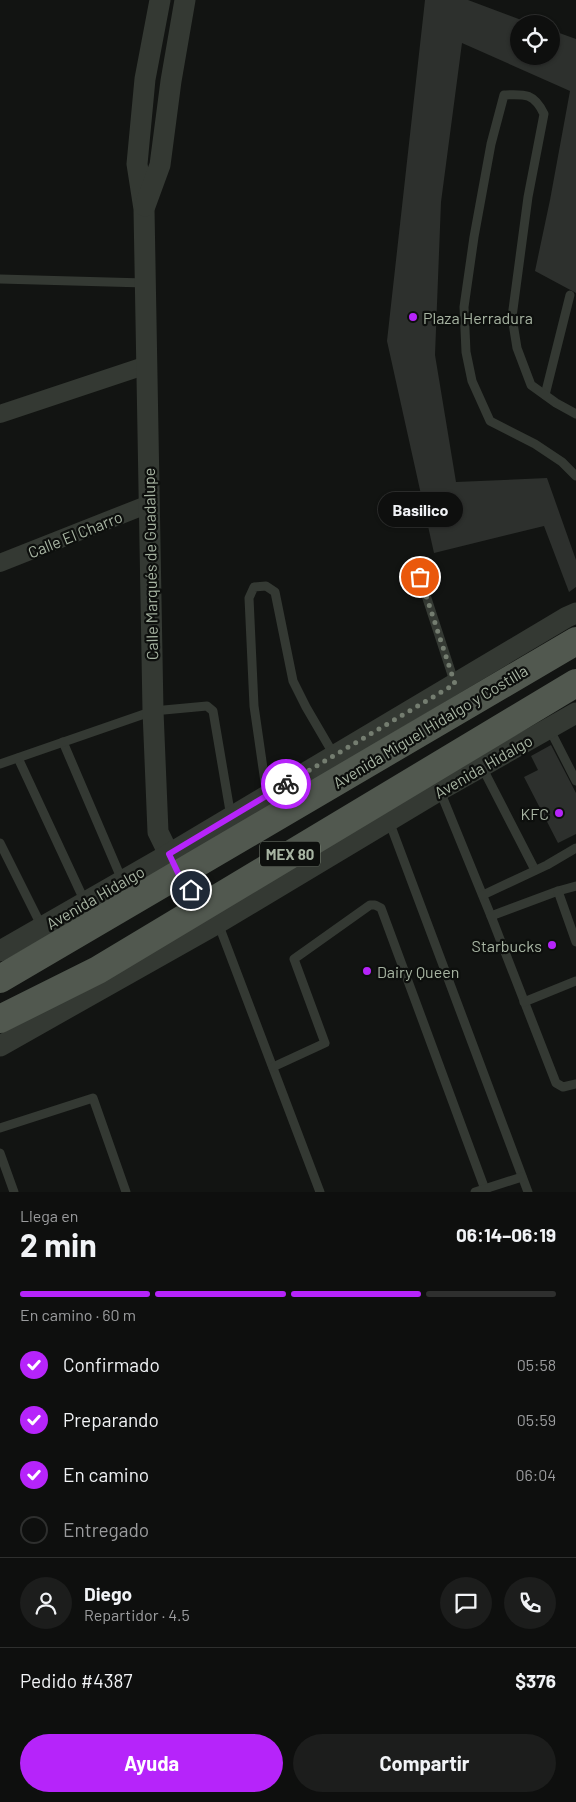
<!DOCTYPE html>
<html lang="es">
<meta charset="utf-8">
<style>
:root{--surface:#0e0f0e;--page:#1c1d1c;--text:#f1f3f6;--muted:#9b9c9e;--line:#2e2f2e;--accent:#b624fa}
body{margin:0;font-family:Barlow,sans-serif;background:var(--page);color:var(--text);height:100vh;display:flex;flex-direction:column;font-size:19px;white-space:nowrap}
*{box-sizing:border-box;margin:0}
p{font-size:16px;color:var(--muted)}
.icon{flex:none;width:28px;height:28px;fill:none;stroke:currentColor;stroke-width:2;stroke-linecap:round;stroke-linejoin:round}
.map{position:relative;height:1192px;overflow:hidden}
.panel{display:flex;flex-direction:column;background:var(--surface);flex:1}
.panel>*{flex:none}
.controls{position:absolute;left:510px;top:15px;display:grid;gap:10px}
.controls a{display:grid;place-items:center;width:50px;height:50px;border-radius:50%;background:var(--surface);box-shadow:0 1px 4px #0004,0 0 0 1px var(--line);font-size:25px}
.pin{position:absolute;display:grid;place-items:center;width:42px;height:42px;color:#fff;margin:-21px;border:2px solid #fff;border-radius:50%;box-shadow:0 1px 5px #0007}
.courier{position:absolute;display:grid;place-items:center;width:50px;height:50px;margin:-25px;border:4px solid #b624fa;border-radius:50%;background:#fff;color:#222;box-shadow:0 1px 6px #0007}
.bubble{position:absolute;height:35px;border-radius:18px;background:var(--surface);box-shadow:0 1px 4px #0004,0 0 0 1px var(--line);font-size:16px;font-weight:700;line-height:35px;text-align:center}
.head em{font-style:normal;font-weight:700}
.head div{display:flex;flex-direction:column-reverse}
.head{display:flex;align-items:center;justify-content:space-between;height:85px;padding:0 20px}
h1{font-size:32px;font-weight:700;line-height:38px}
.bar{display:grid;grid-template-columns:repeat(4,1fr);gap:8px 5px;align-content:center;height:60px;padding:0 20px}
.bar i{height:6px;border-radius:4px;background:var(--line)}
.bar .active{background:var(--accent)}
.bar p{grid-column:span 4}
.line{display:flex;align-items:center;gap:12px;padding:0 20px;border-top:1px solid var(--line)}
.line div{flex:1}
.round{display:grid;place-items:center;flex:none;width:52px;height:52px;border-radius:26px;background:var(--page)}
ol{padding:0 20px;list-style:none}
li{display:flex;align-items:center;gap:15px;height:55px}
li p{margin-inline-start:auto}
li .icon{padding:5px;border-radius:50%;background:var(--accent);color:#fff;stroke-width:4}
li:last-child{color:var(--muted)}
li i{width:28px;height:28px;border:2px solid var(--line);border-radius:50%}
.action{display:flex;gap:10px;margin-top:auto;padding:10px 20px}
.action a{flex:1;height:58px;border-radius:30px;background:var(--accent);color:#fff;font-size:20px;font-weight:700;line-height:58px;text-align:center}
.action a+a{background:var(--page);color:var(--text)}
.map>svg:first-child{display:block}
.building{fill:#2d302d}
.lines{fill:none;stroke-linecap:round;stroke-linejoin:round}
.service{stroke:#343933;stroke-width:9}
.minor{stroke:#343933;stroke-width:18}
.tertiary{stroke:#343933;stroke-width:21}
.primary{stroke:#51584f;stroke-width:28}
.done{stroke:#747d70;stroke-width:5;stroke-dasharray:0 9}
.route{stroke:#b624fa;stroke-width:6}
.poi-dot{fill:#b624fa;stroke:#0d0f0d;stroke-width:2}
.labels{text-anchor:middle;dominant-baseline:central;stroke-width:4.5;stroke-linejoin:round;paint-order:stroke}
.shield{fill:#0d0f0d;stroke:#7a8376;stroke-width:1}
.shield-label{font-size:15px;font-weight:bold;fill:#a8b5a3}
.poi-label{font-size:16px;fill:#a8b5a3;stroke:#0d0f0d;text-anchor:start}
.street-label{font-size:16px;fill:#a8b5a3;stroke:#0d0f0d}
</style>
<div class="map">
<svg width="576" height="1192" viewBox="0 0 576 1192">
<rect width="100%" height="100%" fill="#121412"/>
<g class="building">
<polygon points="425,0 468,0 532,24 519,24 519,56 551,56 551,30 576,39 576,293 535,271 550,200 570,91 462,43 441,202 435,355 456,482 547,478 576,560 576,587 569,592 544,526 434,553 387,341"/>
<polygon points="551,745 576,793 576,834 558,843 524,777 538,770 531,756"/>
</g>
<g class="lines">
<g class="service">
<polyline points="0,279 145,283"/>
<polyline points="545,395 570,295"/>
<path d="M576 414 556 403 531 385 517 348 512 317 528 197 544 114C534 93 525 94 504 95L491 144 474 237 464 307 466 352 472 381 490 421 535 444 562 462 576 476"/>
<polyline points="420,577 455,684"/>
<polyline points="549,728 576,781"/>
<polyline points="63,742 122,880"/>
<polyline points="18,758 85,902"/>
<polyline points="0,764 153,711 207,706 213,711 231,817"/>
<polyline points="482,767 535,870"/>
<polyline points="440,791 491,916"/>
<polyline points="267,796 254,706 249,598 254,587 266,586 275,592 293,681 306,707 334,755"/>
<polyline points="389,821 528,1192"/>
<polyline points="0,843 42,927"/>
<polyline points="576,886 558,891 491,916 556,1083 563,1087 576,1084"/>
<polyline points="558,891 576,942"/>
<polyline points="483,895 547,865 576,848"/>
<polyline points="218,923 320,1192"/>
<polyline points="524,1002 576,981"/>
<polyline points="273,1067 325,1043 294,959 370,905 375,905 381,908 486,1192"/>
<polyline points="0,1128 93,1098 126,1192"/>
<polyline points="0,1153 14,1192"/>
<polyline points="475,1192 522,1177"/>
</g>
<g class="minor">
<polyline points="0,414 147,365"/>
<polyline points="0,563 149,504"/>
</g>
<g class="tertiary">
<polyline points="160,0 145,79 137,164 144,209 153,711 158,832 179,875 203,906"/>
<polyline points="145,206 160,165 171,81 185,0"/>
<polyline points="0,951 169,854 567,617 576,613"/>
<polyline points="0,1046 218,923 440,790 576,713"/>
</g>
<g class="primary">
<polyline points="0,979 576,641"/>
<polyline points="0,1019 98,970 576,683"/>
</g>
</g>
<g class="lines">
<polyline class="done" points="286,784 455,684 420,577"/>
<polyline class="route" points="191,890 179,875 169,854 286,784"/>
</g>
<g class="poi-dot">
<circle cx="413" cy="317" r="5"/>
<circle cx="559" cy="813" r="5"/>
<circle cx="552" cy="945" r="5"/>
<circle cx="367" cy="971" r="5"/>
</g>
<g class="labels">
<rect class="shield" x="260" y="841.5" width="60" height="25" rx="4"/>
<g class="shield-label">
<text x="290" y="854">MEX 80</text>
</g>
<g class="poi-label">
<text x="423" y="317">Plaza Herradura</text>
<text x="549" y="813" text-anchor="end">KFC</text>
<text x="542" y="945" text-anchor="end">Starbucks</text>
<text x="377" y="971">Dairy Queen</text>
</g>
<g class="street-label">
<text transform="translate(75 534) rotate(-22)">Calle El Charro</text>
<text transform="translate(150 564) rotate(-91)">Calle Marqués de Guadalupe</text>
<text transform="translate(430 726) rotate(-31)">Avenida Miguel Hidalgo y Costilla</text>
<text transform="translate(483 766) rotate(-30)">Avenida Hidalgo</text>
<text transform="translate(95 897) rotate(-30)">Avenida Hidalgo</text>
</g>
</g>
</svg>
<div class="controls">
<a><svg class="icon" aria-label="locate" viewBox="0 0 24 24"><circle cx="12" cy="12" r="6"/><path d="M12 2v4M12 18v4M2 12h4M18 12h4"/></svg></a>
</div>
<div class="pin" style="left:420px;top:577px;background:#ea580c"><svg class="icon" aria-label="bag" viewBox="0 0 24 24"><path d="M5 8h14l-1 12H6zM9 8a3 3 0 0 1 6 0"/></svg></div>
<div class="pin" style="left:191px;top:890px;background:#1f2937"><svg class="icon" aria-label="home" viewBox="0 0 24 24"><path d="M3 11l9-7 9 7M6 9v11h12V9"/></svg></div>
<div class="courier" style="left:286px;top:784px"><svg class="icon" aria-label="bike" viewBox="0 0 24 24"><circle cx="6" cy="16" r="4"/><circle cx="18" cy="16" r="4"/><path d="M6 16l4-8h5l3 8M10 8l3 8H6M13 5h3"/></svg></div>
<div class="bubble" style="left:378px;top:492px;width:85px">Basilico</div>
</div>
<section class="panel">
<div class="head"><div><h1>2 min</h1><p>Llega en</p></div><em>06:14–06:19</em></div>
<div class="bar"><i class="active"></i><i class="active"></i><i class="active"></i><i></i><p>En camino · 60 m</p></div>
<ol>
<li><svg class="icon" aria-label="check" viewBox="0 0 24 24"><path d="M5 12l5 5 9-10"/></svg>Confirmado<p>05:58</p></li>
<li><svg class="icon" aria-label="check" viewBox="0 0 24 24"><path d="M5 12l5 5 9-10"/></svg>Preparando<p>05:59</p></li>
<li><svg class="icon" aria-label="check" viewBox="0 0 24 24"><path d="M5 12l5 5 9-10"/></svg>En camino<p>06:04</p></li>
<li><i></i>Entregado</li>
</ol>
<div class="line" style="height:90px"><a class="round"><svg class="icon" aria-label="person" viewBox="0 0 24 24"><circle cx="12" cy="8" r="4"/><path d="M4 21q1-7 8-7t8 7"/></svg></a><div><b>Diego</b><p>Repartidor · 4.5</p></div><a class="round"><svg class="icon" aria-label="chat" viewBox="0 0 24 24"><path d="M4 5h16v11H9l-5 4z"/></svg></a><a class="round"><svg class="icon" aria-label="phone" viewBox="0 0 24 24"><path d="M5 4h4l2 5-3 2q2 4 5 5l2-3 5 2v4C11 20 4 13 5 4z"/></svg></a></div>
<div class="line" style="height:65px"><div>Pedido #4387</div><b>$376</b></div>
<div class="action"><a>Ayuda</a><a>Compartir</a></div>
</section>
